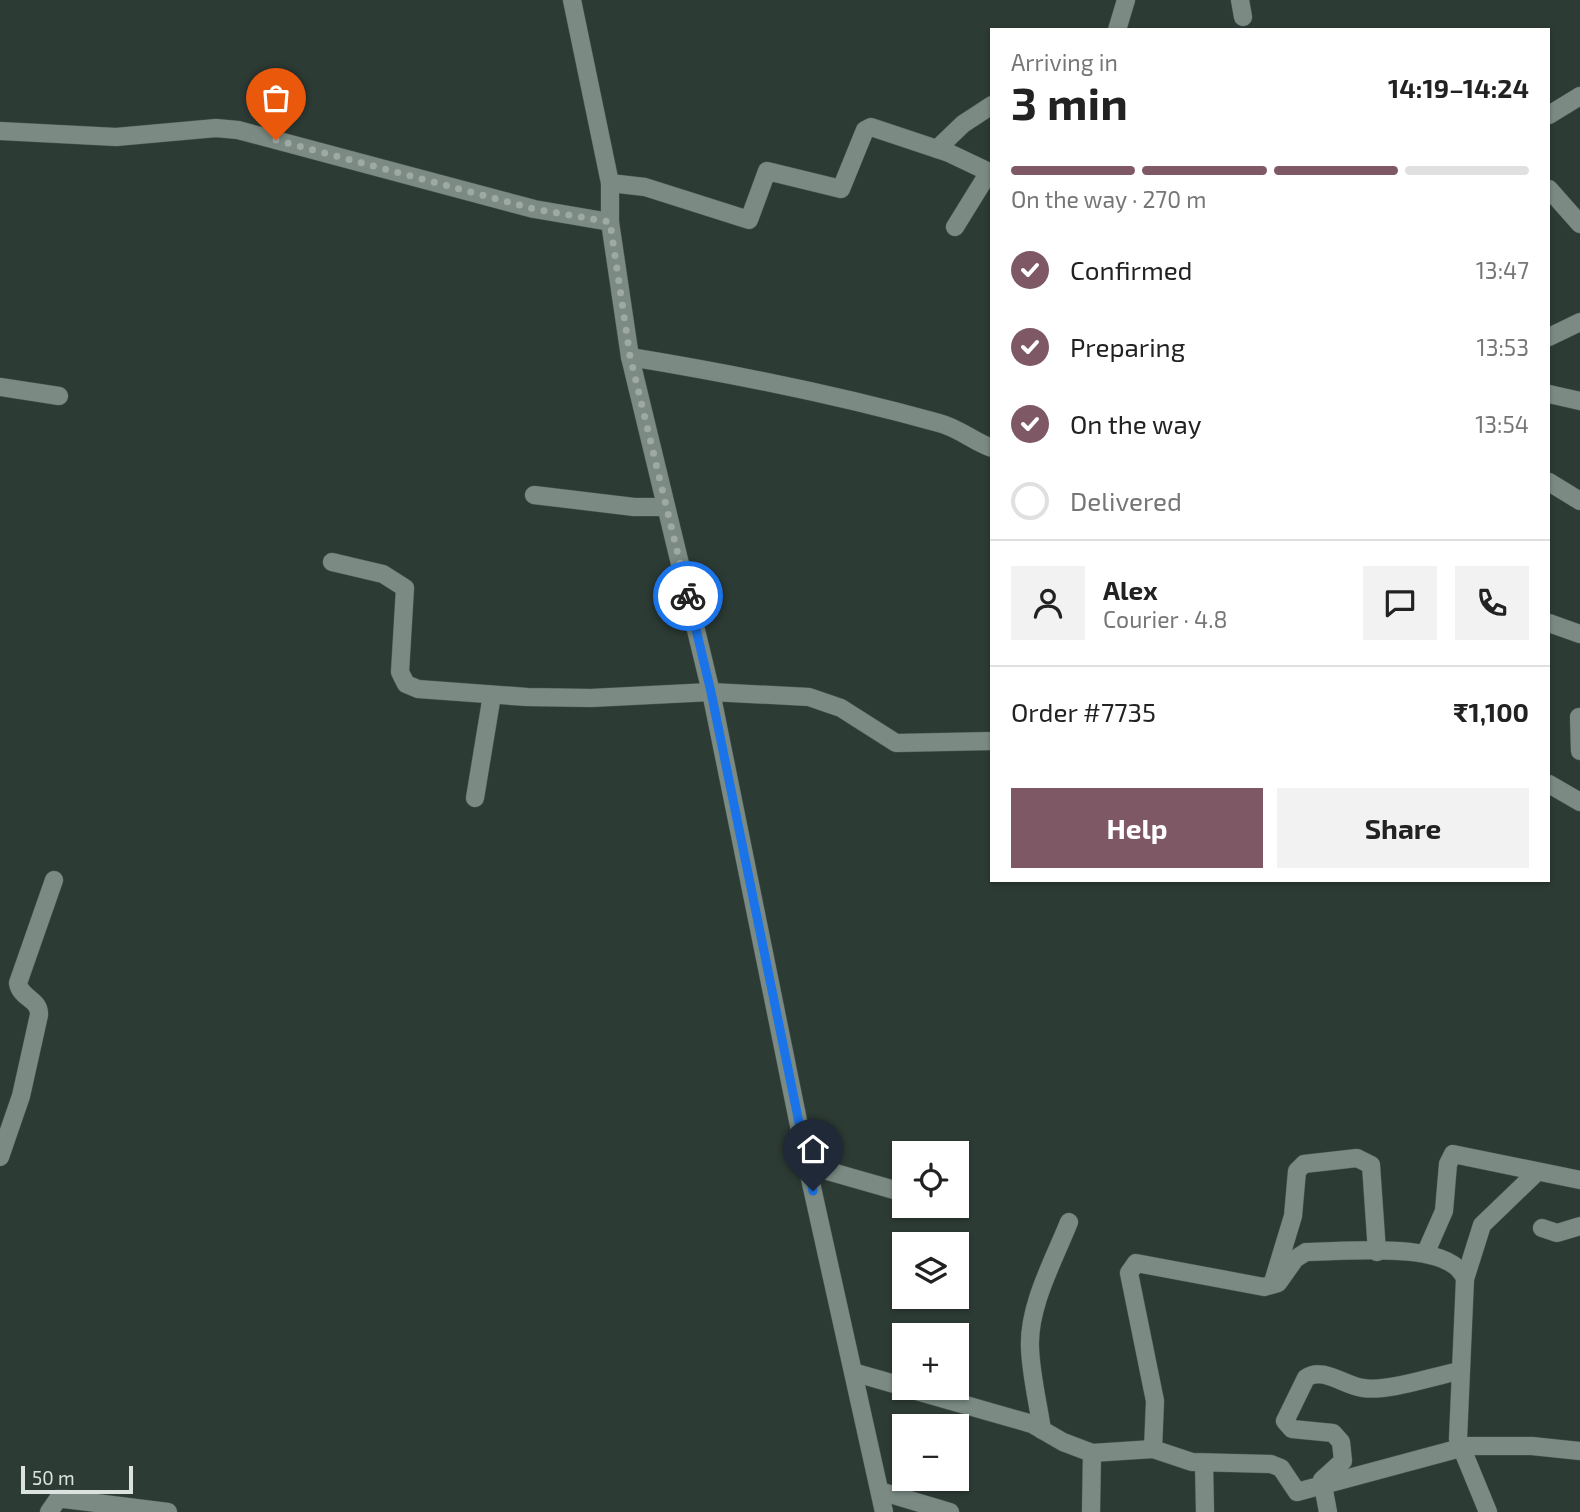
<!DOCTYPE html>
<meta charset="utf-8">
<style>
:root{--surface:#fff;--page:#f2f2f2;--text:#222;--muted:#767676;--line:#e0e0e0;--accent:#7f5865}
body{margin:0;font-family:"Exo 2",sans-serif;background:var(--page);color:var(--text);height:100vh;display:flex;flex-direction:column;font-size:26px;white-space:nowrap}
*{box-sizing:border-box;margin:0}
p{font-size:23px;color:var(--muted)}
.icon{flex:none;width:38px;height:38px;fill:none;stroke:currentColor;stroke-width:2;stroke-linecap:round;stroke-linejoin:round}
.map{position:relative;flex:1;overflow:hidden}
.drawer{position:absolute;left:990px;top:28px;width:560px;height:854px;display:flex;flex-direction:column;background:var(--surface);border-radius:0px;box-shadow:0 2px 5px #0004}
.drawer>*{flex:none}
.tools{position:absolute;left:892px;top:1141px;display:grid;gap:14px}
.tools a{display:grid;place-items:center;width:77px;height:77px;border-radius:0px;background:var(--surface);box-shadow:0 2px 5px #0004;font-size:35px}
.scale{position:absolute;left:21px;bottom:18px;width:112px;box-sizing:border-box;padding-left:7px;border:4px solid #dbe3e0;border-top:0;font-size:19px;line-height:24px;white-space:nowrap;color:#dbe3e0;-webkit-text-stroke:5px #2d3b35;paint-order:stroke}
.pin{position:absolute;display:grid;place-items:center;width:60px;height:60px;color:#fff;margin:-72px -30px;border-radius:50% 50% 50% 0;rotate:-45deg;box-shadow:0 0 7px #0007}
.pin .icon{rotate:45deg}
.courier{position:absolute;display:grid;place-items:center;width:70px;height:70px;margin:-35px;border:5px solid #1a73e8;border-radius:50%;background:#fff;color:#222;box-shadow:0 2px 9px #0007}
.overview em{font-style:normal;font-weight:700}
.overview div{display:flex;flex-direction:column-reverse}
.overview{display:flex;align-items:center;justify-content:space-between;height:119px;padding:0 21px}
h1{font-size:46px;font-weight:700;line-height:52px}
.bar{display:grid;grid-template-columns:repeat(4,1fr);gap:10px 7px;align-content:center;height:84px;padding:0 21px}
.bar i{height:9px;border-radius:5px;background:var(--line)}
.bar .current{background:var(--accent)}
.bar p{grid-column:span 4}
.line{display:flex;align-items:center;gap:18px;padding:0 21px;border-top:2px solid var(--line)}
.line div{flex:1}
.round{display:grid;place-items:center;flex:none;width:74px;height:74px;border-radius:0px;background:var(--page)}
ol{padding:0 21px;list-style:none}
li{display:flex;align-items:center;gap:21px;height:77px}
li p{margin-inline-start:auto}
li .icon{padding:7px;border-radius:50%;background:var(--accent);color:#fff;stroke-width:4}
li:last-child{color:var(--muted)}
li i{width:38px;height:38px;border:4px solid var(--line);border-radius:50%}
.primary-button{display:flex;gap:14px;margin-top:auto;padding:14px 21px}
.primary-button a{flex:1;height:80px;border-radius:0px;background:var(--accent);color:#fff;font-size:28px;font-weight:700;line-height:80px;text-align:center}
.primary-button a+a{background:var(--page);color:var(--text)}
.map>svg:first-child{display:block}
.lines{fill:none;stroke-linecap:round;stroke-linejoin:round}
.minor-casing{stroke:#4c5854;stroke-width:19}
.minor{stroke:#7b8b84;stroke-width:18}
.done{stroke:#9ea8a4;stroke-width:7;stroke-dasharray:0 12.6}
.route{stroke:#1a73e8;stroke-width:9}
</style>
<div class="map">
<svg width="1580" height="1512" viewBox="0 0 1580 1512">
<rect width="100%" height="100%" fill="#2d3b35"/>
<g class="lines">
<defs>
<g id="minor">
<polyline points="572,0 610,183 610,222 630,357 711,692 807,1165 884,1512"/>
<polyline points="1240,0 1243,17"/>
<polyline points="1117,30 1126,0"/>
<polyline points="1549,115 1580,96"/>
<polyline points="0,131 116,137 216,128 238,130 534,209 610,222"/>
<polyline points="937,149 963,124 992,105"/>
<polyline points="610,183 645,187 749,220 767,171 841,189 865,130 871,127 949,153 989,172 955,227"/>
<polyline points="1549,189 1580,224"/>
<polyline points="1549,337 1580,322"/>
<path d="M630 357C734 374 838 395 939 423 959 428 974 442 992 448"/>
<polyline points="0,387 59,396"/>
<polyline points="1549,394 1580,401"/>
<polyline points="1549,482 1580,501"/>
<polyline points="534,495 634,507 666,507"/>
<polyline points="332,562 383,574 405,588 400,672 406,684 418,689 527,697 591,698 711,692 809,697 841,708 896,743 992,741"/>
<polyline points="1549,623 1580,634"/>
<polyline points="1579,717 1580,751"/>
<polyline points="1549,784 1580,802"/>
<polyline points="475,798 492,695"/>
<path d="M0 1157 21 1096 39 1015C40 999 20 998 18 983L54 880"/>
<polyline points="807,1165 905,1193"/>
<polyline points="1542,1228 1557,1233 1580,1226"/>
<polyline points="1426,1252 1444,1211 1448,1164 1453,1154 1580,1180"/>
<polyline points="1465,1279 1482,1225 1536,1173"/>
<polyline points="1273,1282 1293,1216 1297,1171 1304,1164 1357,1158 1371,1165 1377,1252"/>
<polyline points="856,1373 905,1387"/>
<polyline points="906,1388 1032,1424 1063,1442 1092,1453 1153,1449 1192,1462 1271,1464 1281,1468 1297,1492 1468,1446 1532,1446 1580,1451"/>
<path d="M1042 1430C1038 1403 1031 1375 1030 1348 1028 1306 1054 1260 1069 1222"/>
<path d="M1153 1449 1155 1401 1129 1273 1136 1263 1264 1287 1278 1283 1295 1259 1306 1252C1342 1252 1451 1239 1465 1279L1458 1439 1488 1512"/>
<polyline points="1204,1463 1205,1512"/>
<polyline points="880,1491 950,1512"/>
<polyline points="49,1512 58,1499 64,1499 168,1512"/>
<polyline points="1091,1512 1092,1453"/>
<path d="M1328 1512 1322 1480 1343 1461 1341 1442 1333 1433 1292 1429 1285 1421 1306 1378C1322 1366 1345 1386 1363 1388 1389 1392 1433 1376 1460 1371"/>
</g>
</defs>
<use href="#minor" class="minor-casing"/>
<use href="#minor" class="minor"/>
</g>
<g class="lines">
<polyline class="done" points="276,140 534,209 610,222 630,356 688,596"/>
<polyline class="route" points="688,596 711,692 813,1191"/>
</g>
</svg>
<div class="tools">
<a><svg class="icon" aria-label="locate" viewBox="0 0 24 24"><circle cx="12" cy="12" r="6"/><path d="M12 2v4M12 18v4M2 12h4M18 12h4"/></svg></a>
<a><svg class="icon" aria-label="layers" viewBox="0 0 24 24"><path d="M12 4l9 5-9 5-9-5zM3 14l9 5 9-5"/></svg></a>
<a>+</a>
<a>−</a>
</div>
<div class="scale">50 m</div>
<div class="pin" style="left:276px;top:140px;background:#ea580c"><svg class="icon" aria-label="bag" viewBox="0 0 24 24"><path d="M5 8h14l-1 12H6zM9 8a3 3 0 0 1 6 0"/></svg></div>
<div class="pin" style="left:813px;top:1191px;background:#1f2937"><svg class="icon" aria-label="home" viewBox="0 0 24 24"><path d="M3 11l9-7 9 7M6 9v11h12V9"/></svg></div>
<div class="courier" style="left:688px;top:596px"><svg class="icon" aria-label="bike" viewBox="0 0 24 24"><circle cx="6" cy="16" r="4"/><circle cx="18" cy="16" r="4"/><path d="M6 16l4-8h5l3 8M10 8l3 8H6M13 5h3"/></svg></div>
<section class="drawer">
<div class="overview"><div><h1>3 min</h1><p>Arriving in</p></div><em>14:19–14:24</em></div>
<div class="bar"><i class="current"></i><i class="current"></i><i class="current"></i><i></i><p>On the way · 270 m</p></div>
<ol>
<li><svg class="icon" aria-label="check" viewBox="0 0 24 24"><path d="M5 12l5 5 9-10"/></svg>Confirmed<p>13:47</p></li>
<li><svg class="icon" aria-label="check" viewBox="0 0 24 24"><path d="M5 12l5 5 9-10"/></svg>Preparing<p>13:53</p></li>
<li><svg class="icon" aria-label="check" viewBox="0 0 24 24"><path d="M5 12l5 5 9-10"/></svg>On the way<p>13:54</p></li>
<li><i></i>Delivered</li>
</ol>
<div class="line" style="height:126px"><a class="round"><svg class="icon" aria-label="person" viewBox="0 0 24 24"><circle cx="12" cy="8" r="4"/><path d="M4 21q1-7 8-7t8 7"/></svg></a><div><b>Alex</b><p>Courier · 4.8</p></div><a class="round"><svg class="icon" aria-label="chat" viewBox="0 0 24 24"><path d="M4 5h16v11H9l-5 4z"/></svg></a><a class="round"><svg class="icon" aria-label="phone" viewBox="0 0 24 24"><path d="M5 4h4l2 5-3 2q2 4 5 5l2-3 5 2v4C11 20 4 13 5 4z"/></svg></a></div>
<div class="line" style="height:91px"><div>Order #7735</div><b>₹1,100</b></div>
<div class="primary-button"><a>Help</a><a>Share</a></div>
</section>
</div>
